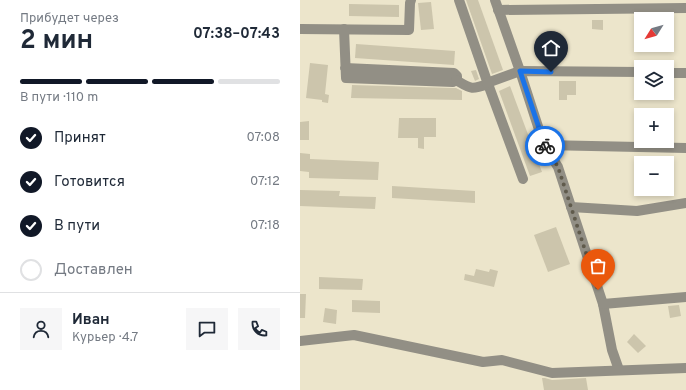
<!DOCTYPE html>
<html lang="ru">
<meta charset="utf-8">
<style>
:root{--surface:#fff;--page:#f6f6f7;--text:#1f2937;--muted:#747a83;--line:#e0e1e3;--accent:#111827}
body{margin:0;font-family:Overpass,sans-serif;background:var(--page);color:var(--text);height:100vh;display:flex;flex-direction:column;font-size:15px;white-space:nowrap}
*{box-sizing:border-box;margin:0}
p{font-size:13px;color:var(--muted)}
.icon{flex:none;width:22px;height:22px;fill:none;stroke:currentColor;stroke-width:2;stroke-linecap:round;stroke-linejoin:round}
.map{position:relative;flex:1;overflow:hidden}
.sheet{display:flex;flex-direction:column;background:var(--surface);width:300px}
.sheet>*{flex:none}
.needle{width:26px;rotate:233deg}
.tools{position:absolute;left:334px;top:12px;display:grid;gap:8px}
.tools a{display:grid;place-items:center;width:40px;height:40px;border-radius:0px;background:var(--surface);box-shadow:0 2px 6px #0003;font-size:20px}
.pin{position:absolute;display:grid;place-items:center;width:34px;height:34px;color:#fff;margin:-41px -17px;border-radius:50% 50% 50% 0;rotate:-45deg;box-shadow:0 0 4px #0007}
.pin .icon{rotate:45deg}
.courier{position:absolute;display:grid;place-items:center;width:40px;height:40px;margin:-20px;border:3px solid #1a73e8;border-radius:50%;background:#fff;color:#222;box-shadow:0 1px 5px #0007}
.overview em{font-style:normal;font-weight:700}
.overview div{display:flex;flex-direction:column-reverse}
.overview{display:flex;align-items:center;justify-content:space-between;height:68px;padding:0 20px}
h1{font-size:26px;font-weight:700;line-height:30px}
.bar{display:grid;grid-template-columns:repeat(4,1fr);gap:6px 4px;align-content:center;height:48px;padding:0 20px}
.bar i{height:5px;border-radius:3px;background:var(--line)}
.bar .on{background:var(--accent)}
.bar p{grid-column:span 4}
.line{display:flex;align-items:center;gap:10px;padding:0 20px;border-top:1px solid var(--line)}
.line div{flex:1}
.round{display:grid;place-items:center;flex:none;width:42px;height:42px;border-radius:0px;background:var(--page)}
ol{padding:0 20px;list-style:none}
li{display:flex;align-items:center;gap:12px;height:44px}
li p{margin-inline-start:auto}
li .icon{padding:4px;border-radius:50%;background:var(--accent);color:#fff;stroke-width:4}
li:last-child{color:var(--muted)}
li i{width:22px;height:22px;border:2px solid var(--line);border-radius:50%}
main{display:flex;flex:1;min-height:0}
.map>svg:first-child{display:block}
.building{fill:#ccc5ac}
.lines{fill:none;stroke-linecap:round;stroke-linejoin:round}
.minor{stroke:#928f85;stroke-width:10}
.done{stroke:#605b4c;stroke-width:4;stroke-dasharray:0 7.2}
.route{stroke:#1a73e8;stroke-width:5}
</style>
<main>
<section class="sheet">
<div class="overview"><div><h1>2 мин</h1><p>Прибудет через</p></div><em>07:38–07:43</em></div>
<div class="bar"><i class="on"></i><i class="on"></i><i class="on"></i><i></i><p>В пути · 110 m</p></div>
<ol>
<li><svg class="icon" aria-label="check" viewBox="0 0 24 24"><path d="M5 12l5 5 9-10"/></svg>Принят<p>07:08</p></li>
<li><svg class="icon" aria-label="check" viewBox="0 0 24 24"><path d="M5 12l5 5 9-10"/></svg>Готовится<p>07:12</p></li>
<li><svg class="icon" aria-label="check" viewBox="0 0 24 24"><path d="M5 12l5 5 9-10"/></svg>В пути<p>07:18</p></li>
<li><i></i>Доставлен</li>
</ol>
<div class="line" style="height:72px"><a class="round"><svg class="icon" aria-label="person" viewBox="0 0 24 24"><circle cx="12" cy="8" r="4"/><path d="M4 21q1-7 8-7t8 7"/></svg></a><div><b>Иван</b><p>Курьер · 4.7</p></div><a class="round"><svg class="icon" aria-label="chat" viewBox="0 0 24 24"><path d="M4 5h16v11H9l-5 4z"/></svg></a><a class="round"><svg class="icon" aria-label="phone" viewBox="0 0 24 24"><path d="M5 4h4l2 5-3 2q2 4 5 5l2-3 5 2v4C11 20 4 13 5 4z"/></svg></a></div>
</section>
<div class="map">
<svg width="386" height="390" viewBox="0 0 386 390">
<rect width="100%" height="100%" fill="#ece5cb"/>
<g class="building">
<polygon points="166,0 178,0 203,70 192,74"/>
<polygon points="131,2 134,29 121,30 118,3"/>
<polygon points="49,4 99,5 99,17 49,16"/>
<polygon points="292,20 303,20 303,30 292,29"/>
<polygon points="56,44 155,51 154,65 55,58"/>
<polygon points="10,63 28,65 25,94 29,95 28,103 22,102 22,100 6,98"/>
<polygon points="176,70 179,79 175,81 171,71"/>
<polygon points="259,81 276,81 276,95 267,95 267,100 259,100"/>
<polygon points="52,85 153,88 156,88 162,91 162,100 51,98"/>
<polygon points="210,86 242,172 230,176 199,91"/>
<polygon points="99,118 136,118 136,137 124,137 124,149 118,148 118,138 98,138"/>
<polygon points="9,121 9,140 0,140 0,122"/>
<polygon points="0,153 10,154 10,159 79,162 78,180 9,178 9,172 0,171"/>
<polygon points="92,186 175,191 175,203 92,198"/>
<polygon points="0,190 40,191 39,196 76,197 75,209 0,206"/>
<polygon points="256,227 270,264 248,272 234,235"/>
<polygon points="176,269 189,272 190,269 198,271 194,287 164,280 165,274 174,276"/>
<polygon points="19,277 63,279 62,290 19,289"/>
<polygon points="0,294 6,294 5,318 0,318"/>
<polygon points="52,300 80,301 80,313 52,312"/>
<polygon points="379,305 381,316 370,318 368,306"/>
<polygon points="25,308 37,310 36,324 23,322"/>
<polygon points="334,334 346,346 338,353 327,342"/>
<polygon points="242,378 245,378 252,380 286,378 288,390 244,390"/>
</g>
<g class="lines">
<g class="minor">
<polyline points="159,0 188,84 223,179"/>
<polyline points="195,0 220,71 244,145 258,167 303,304 312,350 319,370"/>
<polyline points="198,10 386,8"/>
<polyline points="0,29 109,30 110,3 111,0"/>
<polyline points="44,29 46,78 153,82 157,79 157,76 154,73 45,68"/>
<polyline points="367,73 386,73"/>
<path d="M156 80C171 89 171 90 188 84"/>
<polyline points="187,83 220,71 341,72"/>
<polyline points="244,145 386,148"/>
<polyline points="271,207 337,211 386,203"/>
<polyline points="303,304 386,297"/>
<polyline points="0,341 54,335 183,362 202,360 252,373 386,368"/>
</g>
</g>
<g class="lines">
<polyline class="done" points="245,146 258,167 298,290"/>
<polyline class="route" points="245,146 220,71 251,72"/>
</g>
</svg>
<div class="tools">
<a><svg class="needle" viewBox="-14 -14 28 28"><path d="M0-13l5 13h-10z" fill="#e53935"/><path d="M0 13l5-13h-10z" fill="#747a83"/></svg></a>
<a><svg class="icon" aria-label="layers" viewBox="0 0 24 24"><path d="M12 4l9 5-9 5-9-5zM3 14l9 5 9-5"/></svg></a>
<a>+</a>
<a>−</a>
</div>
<div class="pin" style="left:298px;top:290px;background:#ea580c"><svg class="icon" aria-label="bag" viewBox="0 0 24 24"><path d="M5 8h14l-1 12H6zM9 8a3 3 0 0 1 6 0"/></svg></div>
<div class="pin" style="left:251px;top:72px;background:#1f2937"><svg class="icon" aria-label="home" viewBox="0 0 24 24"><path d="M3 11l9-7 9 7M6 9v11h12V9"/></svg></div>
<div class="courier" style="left:245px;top:146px"><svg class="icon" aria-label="bike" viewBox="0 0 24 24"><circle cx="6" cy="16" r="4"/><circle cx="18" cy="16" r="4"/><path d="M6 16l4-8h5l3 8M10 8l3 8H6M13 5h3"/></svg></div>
</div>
</main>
